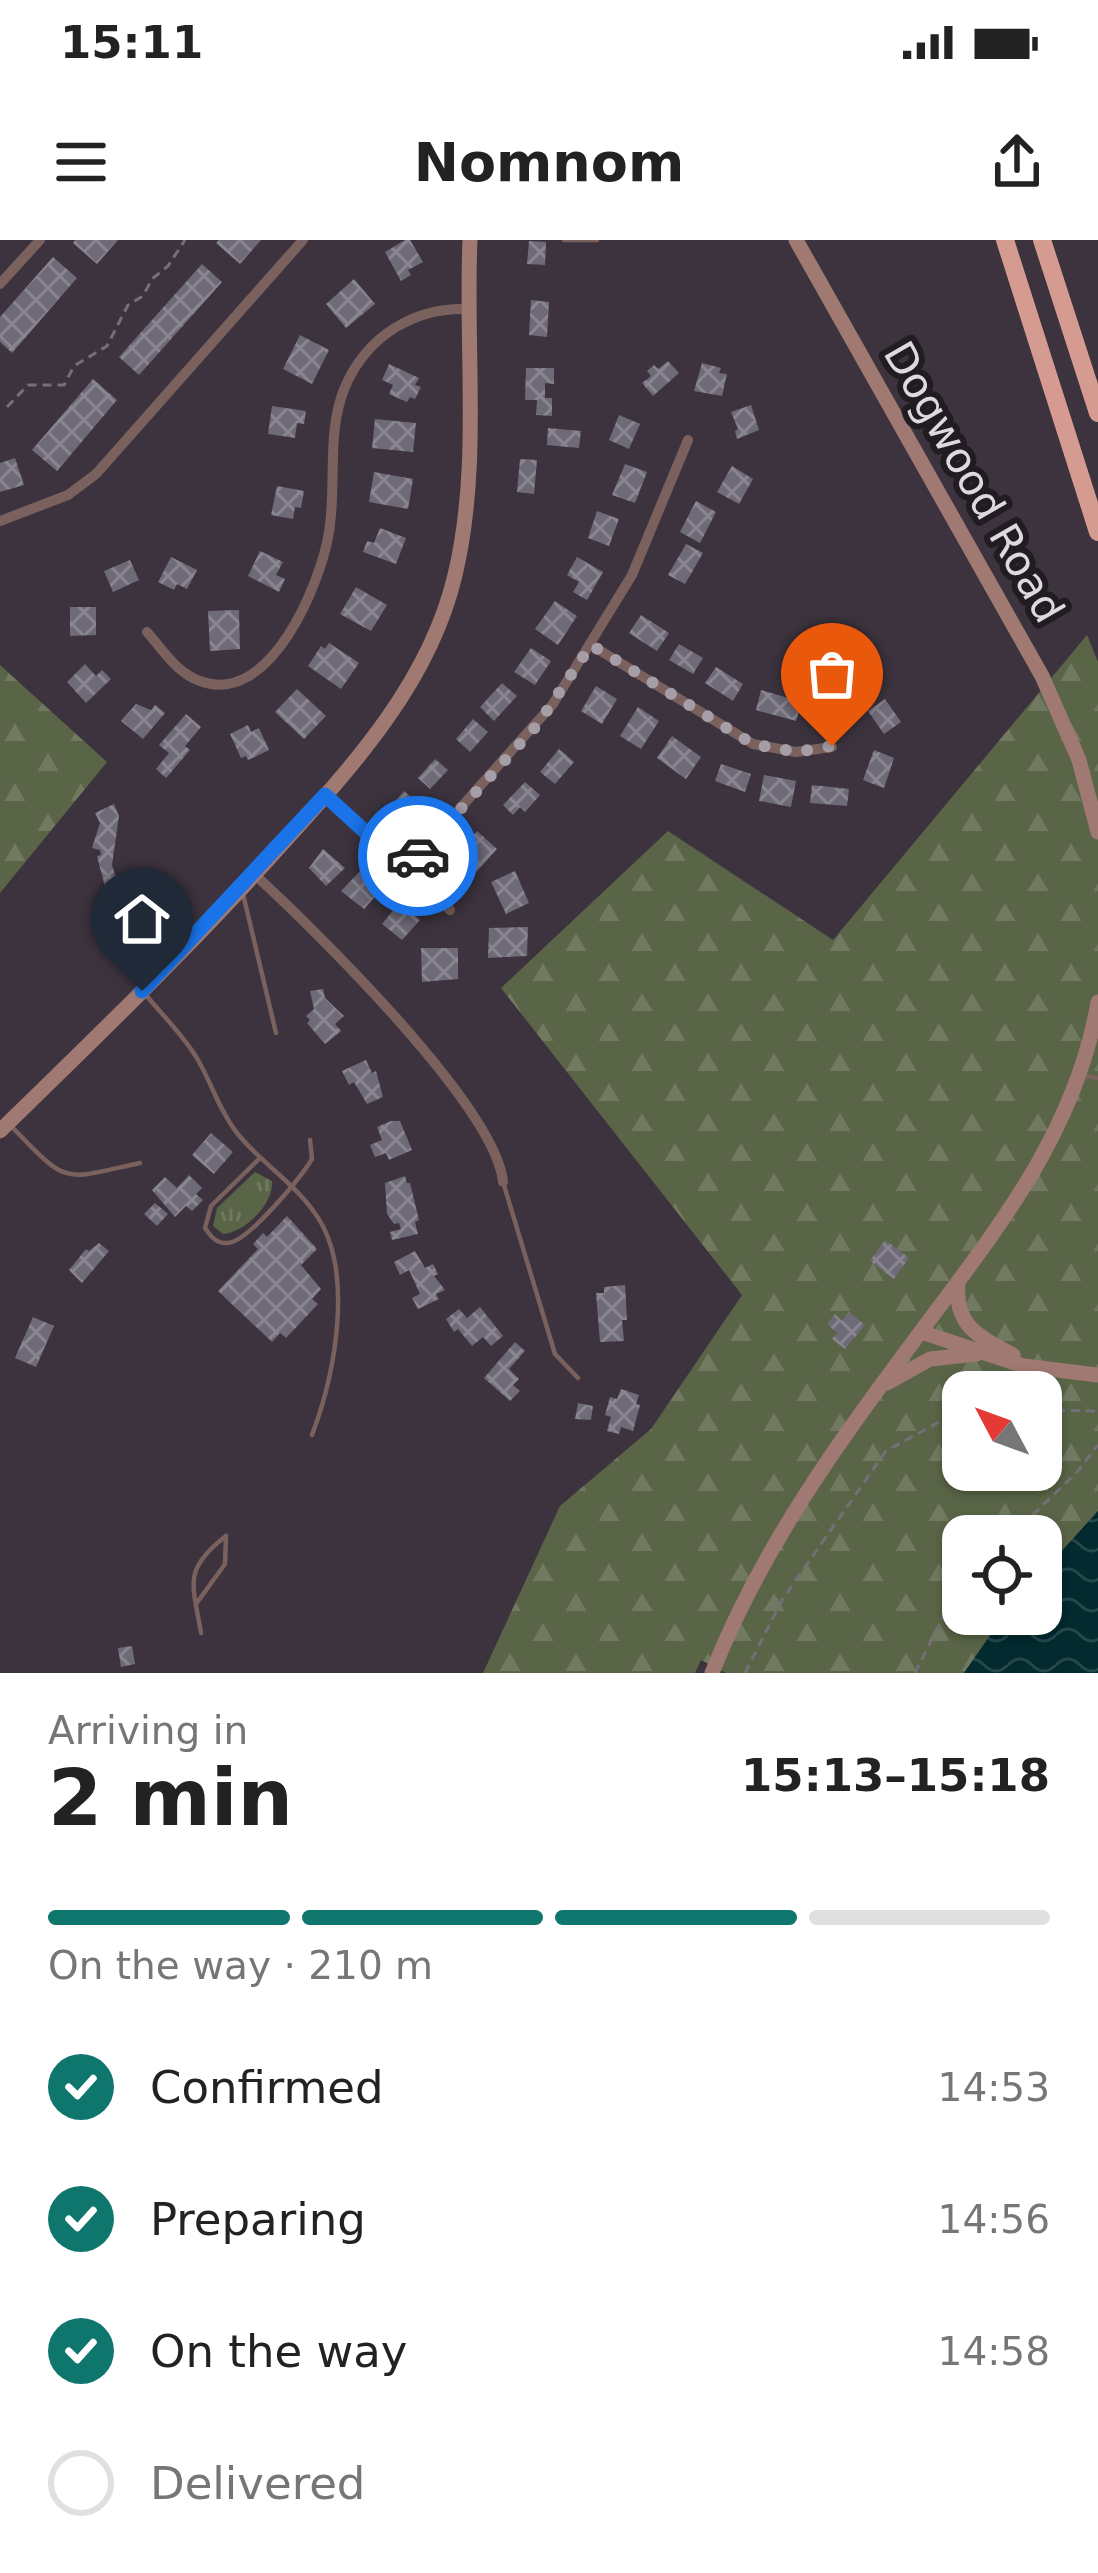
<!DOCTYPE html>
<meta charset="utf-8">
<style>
:root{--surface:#fff;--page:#f6f6f6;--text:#222;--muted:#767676;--line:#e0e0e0;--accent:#0f766e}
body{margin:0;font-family:"DejaVu Sans",sans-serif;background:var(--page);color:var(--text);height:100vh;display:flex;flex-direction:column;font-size:45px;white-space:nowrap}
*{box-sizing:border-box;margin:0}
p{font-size:39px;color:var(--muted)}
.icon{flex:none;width:66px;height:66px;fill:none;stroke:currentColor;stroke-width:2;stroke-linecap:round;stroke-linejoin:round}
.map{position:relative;height:1433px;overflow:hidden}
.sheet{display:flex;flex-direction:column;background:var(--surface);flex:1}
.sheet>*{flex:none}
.needle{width:78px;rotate:311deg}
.buttons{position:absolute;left:942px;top:1131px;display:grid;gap:24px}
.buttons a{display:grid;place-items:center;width:120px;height:120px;border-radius:24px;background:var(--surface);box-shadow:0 3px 9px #0004;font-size:60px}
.pin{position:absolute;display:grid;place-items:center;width:102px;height:102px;color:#fff;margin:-123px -51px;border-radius:50% 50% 50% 0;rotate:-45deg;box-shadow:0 0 12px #0007}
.pin .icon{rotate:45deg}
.courier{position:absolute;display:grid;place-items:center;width:120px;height:120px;margin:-60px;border:9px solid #1a73e8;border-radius:50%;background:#fff;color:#222;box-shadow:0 3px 15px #0007}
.head em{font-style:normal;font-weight:700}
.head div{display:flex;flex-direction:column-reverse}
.head{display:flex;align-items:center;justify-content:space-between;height:204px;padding:0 48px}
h1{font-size:78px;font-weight:700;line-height:90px}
.bar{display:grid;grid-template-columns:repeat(4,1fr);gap:18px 12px;align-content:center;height:144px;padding:0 48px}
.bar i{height:15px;border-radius:9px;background:var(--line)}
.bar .active{background:var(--accent)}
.bar p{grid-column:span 4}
ol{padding:0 48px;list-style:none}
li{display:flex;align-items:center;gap:36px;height:132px}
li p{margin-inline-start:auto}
li .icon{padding:12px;border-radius:50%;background:var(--accent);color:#fff;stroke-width:4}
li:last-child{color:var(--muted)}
li i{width:66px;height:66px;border:6px solid var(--line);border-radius:50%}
.status{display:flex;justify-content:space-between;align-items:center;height:84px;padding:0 60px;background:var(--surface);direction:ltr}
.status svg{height:33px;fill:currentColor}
header{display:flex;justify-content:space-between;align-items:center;height:156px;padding:0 48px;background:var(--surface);font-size:54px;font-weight:700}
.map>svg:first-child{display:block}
.grass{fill:url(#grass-tufts)}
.forest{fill:url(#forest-firs);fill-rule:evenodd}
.water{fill:url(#water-waves)}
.building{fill:url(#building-cross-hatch)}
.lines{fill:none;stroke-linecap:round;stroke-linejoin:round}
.path{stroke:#766e78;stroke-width:3;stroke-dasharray:9 6;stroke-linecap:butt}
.lane{stroke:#7a615d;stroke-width:4.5}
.street{stroke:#7a615d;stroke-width:10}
.secondary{stroke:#9f7972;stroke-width:15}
.highway{stroke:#d59a90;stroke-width:18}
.done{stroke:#a59ea7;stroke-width:12;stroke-dasharray:0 21.6}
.route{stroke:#1a73e8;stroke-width:15}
.labels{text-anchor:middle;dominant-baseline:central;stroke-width:12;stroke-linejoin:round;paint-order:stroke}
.street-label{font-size:42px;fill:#ded8df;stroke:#201c21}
</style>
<div class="status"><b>15:11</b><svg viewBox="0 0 49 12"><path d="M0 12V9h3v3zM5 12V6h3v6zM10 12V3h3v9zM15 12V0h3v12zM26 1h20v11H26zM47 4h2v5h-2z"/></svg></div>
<header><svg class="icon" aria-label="menu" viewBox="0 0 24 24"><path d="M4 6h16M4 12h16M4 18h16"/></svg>Nomnom<svg class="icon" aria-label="share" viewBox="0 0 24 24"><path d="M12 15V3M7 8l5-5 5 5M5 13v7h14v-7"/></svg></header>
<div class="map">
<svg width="1098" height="1433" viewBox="0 0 1098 1433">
<defs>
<pattern id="grass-tufts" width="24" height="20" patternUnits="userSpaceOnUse" patternTransform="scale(3)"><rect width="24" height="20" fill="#5a6547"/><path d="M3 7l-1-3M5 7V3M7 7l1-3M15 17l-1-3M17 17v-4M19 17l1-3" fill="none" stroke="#717a61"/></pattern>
<pattern id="forest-firs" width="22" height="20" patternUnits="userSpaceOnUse" patternTransform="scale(3)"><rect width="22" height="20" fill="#5a6547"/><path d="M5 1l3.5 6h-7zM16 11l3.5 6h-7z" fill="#717a61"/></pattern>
<pattern id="water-waves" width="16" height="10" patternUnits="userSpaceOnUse" patternTransform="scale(3)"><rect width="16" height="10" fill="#022a2f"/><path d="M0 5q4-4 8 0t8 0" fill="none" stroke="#26484d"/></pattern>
<pattern id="building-cross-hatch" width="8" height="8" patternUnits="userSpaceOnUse" patternTransform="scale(3)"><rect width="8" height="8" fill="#6e6a78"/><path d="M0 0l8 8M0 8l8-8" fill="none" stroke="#898591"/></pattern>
</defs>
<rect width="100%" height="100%" fill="#3c333e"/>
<path class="grass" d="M255 932 272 941C274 964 245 992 223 994L213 986 217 968Z"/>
<g class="forest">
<path d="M1087 395 1098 422V1271L1041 1334V1296H963V1374H1005L964 1433H726L701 1420 695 1433H483L560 1266 651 1189 742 1055 501 748 668 591 833 700ZM963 1152H1041V1230H963Z"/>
<polygon points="0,425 107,522 0,653"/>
</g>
<polygon class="water" points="1098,1271 1098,1433 964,1433 1005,1374 1041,1374 1041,1334"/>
<g class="building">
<polygon points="75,0 118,0 97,24 73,3"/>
<polygon points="219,0 261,0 240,24 216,3"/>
<polygon points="405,0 410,0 423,22 408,30 411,35 401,41 385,12"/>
<polygon points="529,1 546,2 545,25 527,24"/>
<polygon points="53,17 77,38 12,113 0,102 0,77"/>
<polygon points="202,24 222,42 139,135 119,117"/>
<polygon points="354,39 375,64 346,88 326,64"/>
<polygon points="531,60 549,62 547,97 529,95"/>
<polygon points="300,95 329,110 312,144 283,129"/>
<polygon points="668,121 679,133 653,156 642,143 651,136 647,131 654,125 658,129"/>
<polygon points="702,123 721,128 719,133 727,134 722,156 694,151"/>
<polygon points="389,124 419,138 415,145 421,147 415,159 410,157 407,162 389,154 393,145 382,140"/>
<polygon points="526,128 554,128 554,144 545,143 545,158 552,158 552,176 536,175 537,160 525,160"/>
<polygon points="93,139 117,160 57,231 32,210"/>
<polygon points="751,165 759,190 737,199 735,191 738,189 731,172"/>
<polygon points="272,166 306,171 304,184 297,183 295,198 268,194"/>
<polygon points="619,175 640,184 629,209 609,200"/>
<polygon points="375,179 416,183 413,212 372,208"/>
<polygon points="548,188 581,191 579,208 547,205"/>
<polygon points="15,218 24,245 0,252 0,223"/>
<polygon points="520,219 537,220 534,254 517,252"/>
<polygon points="625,224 647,232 635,263 612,255"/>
<polygon points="732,226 753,239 739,264 717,252"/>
<polygon points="374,232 413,239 408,269 369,262"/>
<polygon points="277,246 304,251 301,268 295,267 293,279 271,275"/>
<polygon points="696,261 716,272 700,303 680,292"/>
<polygon points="597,271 619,279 609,306 588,298"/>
<polygon points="380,288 406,298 396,324 363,312 367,301 374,303"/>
<polygon points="686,304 703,313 685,344 668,335"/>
<polygon points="260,311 283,322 276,335 285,339 279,352 248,336"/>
<polygon points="171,317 197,330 187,349 177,344 174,350 158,342"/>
<polygon points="577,317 603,332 587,360 573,352 579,342 567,335"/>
<polygon points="130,320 139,340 113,352 104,331"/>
<polygon points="356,347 387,365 371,391 340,374"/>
<polygon points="555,361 577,376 558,405 535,389"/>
<polygon points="70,367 96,367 96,395 70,396"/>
<polygon points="239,370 240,409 210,411 208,371"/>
<polygon points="641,375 669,393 657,411 629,393"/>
<polygon points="329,403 359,423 341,449 308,426 321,406 325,409"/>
<polygon points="679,404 703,418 693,434 669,420"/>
<polygon points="531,408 551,421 535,445 514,432"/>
<polygon points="85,424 96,436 102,430 111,439 86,463 67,442"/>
<polygon points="716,427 743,444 733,461 705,443"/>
<polygon points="817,440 844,441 844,464 817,463"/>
<polygon points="502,443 517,456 494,481 480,467"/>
<polygon points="596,446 617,459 602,484 581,471"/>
<polygon points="297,449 326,476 304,499 275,472"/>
<polygon points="761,450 802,462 796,481 756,470"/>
<polygon points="885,459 901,482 884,494 868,471"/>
<polygon points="136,464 151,470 155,465 165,473 143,499 121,481"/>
<polygon points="638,467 659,481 641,509 620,496"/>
<polygon points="186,474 201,487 185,506 190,510 166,538 156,529 169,513 159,505"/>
<polygon points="473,479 488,492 470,512 456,499"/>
<polygon points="248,485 251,492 259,488 269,510 248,520 246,516 241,518 230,494"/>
<polygon points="672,496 701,517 686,539 657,518"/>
<polygon points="559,509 574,522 555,544 540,532"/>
<polygon points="874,510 894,518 884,548 863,540"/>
<polygon points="435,519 448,530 430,549 418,538"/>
<polygon points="721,524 751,534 745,552 715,541"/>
<polygon points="764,535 796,541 791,567 759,561"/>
<polygon points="525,542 540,555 525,572 520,567 513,575 503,565"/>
<polygon points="812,545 849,549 847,566 810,563"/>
<polygon points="404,551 423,567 405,589 386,572"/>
<polygon points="114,564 119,576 112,625 118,644 105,647 97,616 101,615 100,610 92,608 100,583 95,573"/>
<polygon points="477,591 497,609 470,639 460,630 475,614 465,605"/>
<polygon points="323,609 345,628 326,646 309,628"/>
<polygon points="363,628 384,647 364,669 341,651"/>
<polygon points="515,631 529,663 506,674 491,642"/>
<polygon points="399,663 420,680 402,700 382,684"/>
<polygon points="528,687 527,716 488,718 489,688"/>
<polygon points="421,708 458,708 458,739 422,742"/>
<polygon points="323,749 325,758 344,776 335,784 341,791 325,804 307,783 310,780 306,776 314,769 310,751"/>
<polygon points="366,820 372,833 376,831 383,857 367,864 354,842 349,845 342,831"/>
<polygon points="391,881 400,881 412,910 389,920 386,913 375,917 370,905 382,900 377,887"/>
<polygon points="211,893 233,912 214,934 192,915"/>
<polygon points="189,935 202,948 196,954 203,960 192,971 186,966 175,977 152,950 165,937 177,948"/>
<polygon points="405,936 407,943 410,943 419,980 415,982 418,994 392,1000 390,992 401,989 399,983 394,984 387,974 385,943"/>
<polygon points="155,963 168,974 157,986 144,974"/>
<polygon points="287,976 317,1009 301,1025 321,1049 312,1059 318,1064 286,1098 280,1093 272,1102 218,1051 258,1009 253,1004 263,993 267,997"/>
<polygon points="885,1000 909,1018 894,1039 870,1021"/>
<polygon points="99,1003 109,1011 82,1043 69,1030 86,1009 89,1011"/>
<polygon points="415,1011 425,1028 433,1024 438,1034 434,1036 445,1050 436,1054 439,1059 418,1069 412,1058 420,1054 409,1030 400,1035 394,1022"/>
<polygon points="625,1045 627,1080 622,1080 624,1101 600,1102 596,1053 604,1053 604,1047"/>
<polygon points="480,1067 503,1096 491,1106 483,1097 472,1106 458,1089 454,1092 446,1079 459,1069 467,1078"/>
<polygon points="849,1072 865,1085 845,1109 832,1099 837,1093 827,1084 835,1074 842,1081"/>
<polygon points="33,1077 54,1086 36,1127 15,1118"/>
<polygon points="515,1102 525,1111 509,1129 519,1139 513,1145 520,1151 510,1161 484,1138"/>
<polygon points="621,1149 639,1155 636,1164 640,1165 633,1191 621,1187 619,1194 607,1191 611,1177 605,1175 610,1157 617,1159"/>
<polygon points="578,1163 593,1166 591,1180 575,1179"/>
<polygon points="132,1406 135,1424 121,1427 118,1408"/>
</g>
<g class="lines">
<g class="path">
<polyline points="7,167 28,145 64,145 74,126 107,106 128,65 143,56 152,39 168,26 185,0"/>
<polyline points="1041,1170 1098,1171"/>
<polyline points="1011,1296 1077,1232 1098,1205"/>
<polyline points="745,1433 782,1360 886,1211 963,1169"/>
<polyline points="915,1433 952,1359 963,1349"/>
</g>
<g class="lane">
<polyline points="564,0 597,0"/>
<polyline points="243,654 276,793"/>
<path d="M146 755C163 776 185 797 198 820 212 844 219 870 237 893 260 922 292 941 314 972 356 1028 335 1134 312 1195"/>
<polyline points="1085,836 1098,838"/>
<path d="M12 887C69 946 61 940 140 923"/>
<path d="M258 920 211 966 205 988C211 997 217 1004 228 1003 248 1002 301 937 312 919L310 900"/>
<polyline points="503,942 555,1114 578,1138"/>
<polyline points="196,1364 225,1324 226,1296"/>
<path d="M201 1393C193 1344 182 1330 226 1296"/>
</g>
<g class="street">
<polyline points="0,44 40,0"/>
<polyline points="0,281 68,255 96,234 303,0"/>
<path d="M147 392C163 410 177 433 200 441 270 468 321 343 329 292 337 244 326 192 345 147 367 96 414 67 468 69"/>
<polyline points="591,405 753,504 796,512 832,507"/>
<polyline points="325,555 450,670"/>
<polyline points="406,629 553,464 632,335 688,200"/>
<path d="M255 635C314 689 496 867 503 942"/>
</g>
<g class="secondary">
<polyline points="796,0 1042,436 1079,520 1098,592"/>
<path d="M0 891C93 800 187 710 274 613 348 531 429 446 455 335 481 227 465 110 470 0"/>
<path d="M958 1042C954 1086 978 1096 1013 1115"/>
<polyline points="921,1092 1024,1126 1098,1135"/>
<polyline points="887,1143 930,1119 976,1114"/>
<path d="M712 1433C762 1306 841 1199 922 1090 998 988 1076 891 1098 762"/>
</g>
<g class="highway">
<polyline points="1005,0 1098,292"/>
<polyline points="1042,0 1098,173"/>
</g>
</g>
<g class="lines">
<polyline class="done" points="418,616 538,484 591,405 753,504 796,512 832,506"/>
<polyline class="route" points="142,751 325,555 406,629 418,616"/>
</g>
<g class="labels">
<g class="street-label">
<text transform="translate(974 242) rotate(60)">Dogwood Road</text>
</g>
</g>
</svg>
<div class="buttons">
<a><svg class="needle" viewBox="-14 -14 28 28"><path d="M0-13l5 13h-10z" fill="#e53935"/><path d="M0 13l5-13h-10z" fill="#767676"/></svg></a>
<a><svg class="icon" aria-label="locate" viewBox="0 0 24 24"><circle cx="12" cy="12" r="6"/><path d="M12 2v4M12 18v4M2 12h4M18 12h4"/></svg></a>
</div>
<div class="pin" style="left:832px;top:506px;background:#ea580c"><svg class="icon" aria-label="bag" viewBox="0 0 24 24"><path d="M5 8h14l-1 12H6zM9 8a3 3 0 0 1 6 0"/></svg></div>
<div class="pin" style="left:142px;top:751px;background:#1f2937"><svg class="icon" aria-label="home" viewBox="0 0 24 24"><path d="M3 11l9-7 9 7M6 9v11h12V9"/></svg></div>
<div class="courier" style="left:418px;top:616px"><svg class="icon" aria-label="car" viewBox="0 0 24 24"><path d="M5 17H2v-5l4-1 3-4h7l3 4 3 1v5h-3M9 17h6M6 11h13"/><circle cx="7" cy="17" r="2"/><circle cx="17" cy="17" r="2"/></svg></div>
</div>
<section class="sheet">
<div class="head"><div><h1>2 min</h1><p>Arriving in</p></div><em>15:13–15:18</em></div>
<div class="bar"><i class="active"></i><i class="active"></i><i class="active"></i><i></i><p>On the way · 210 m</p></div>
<ol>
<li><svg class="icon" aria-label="check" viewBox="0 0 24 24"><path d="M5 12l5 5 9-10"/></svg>Confirmed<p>14:53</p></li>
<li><svg class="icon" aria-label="check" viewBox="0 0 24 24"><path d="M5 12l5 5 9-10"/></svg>Preparing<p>14:56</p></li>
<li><svg class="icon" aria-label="check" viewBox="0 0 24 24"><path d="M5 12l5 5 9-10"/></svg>On the way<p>14:58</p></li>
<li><i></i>Delivered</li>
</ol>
</section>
